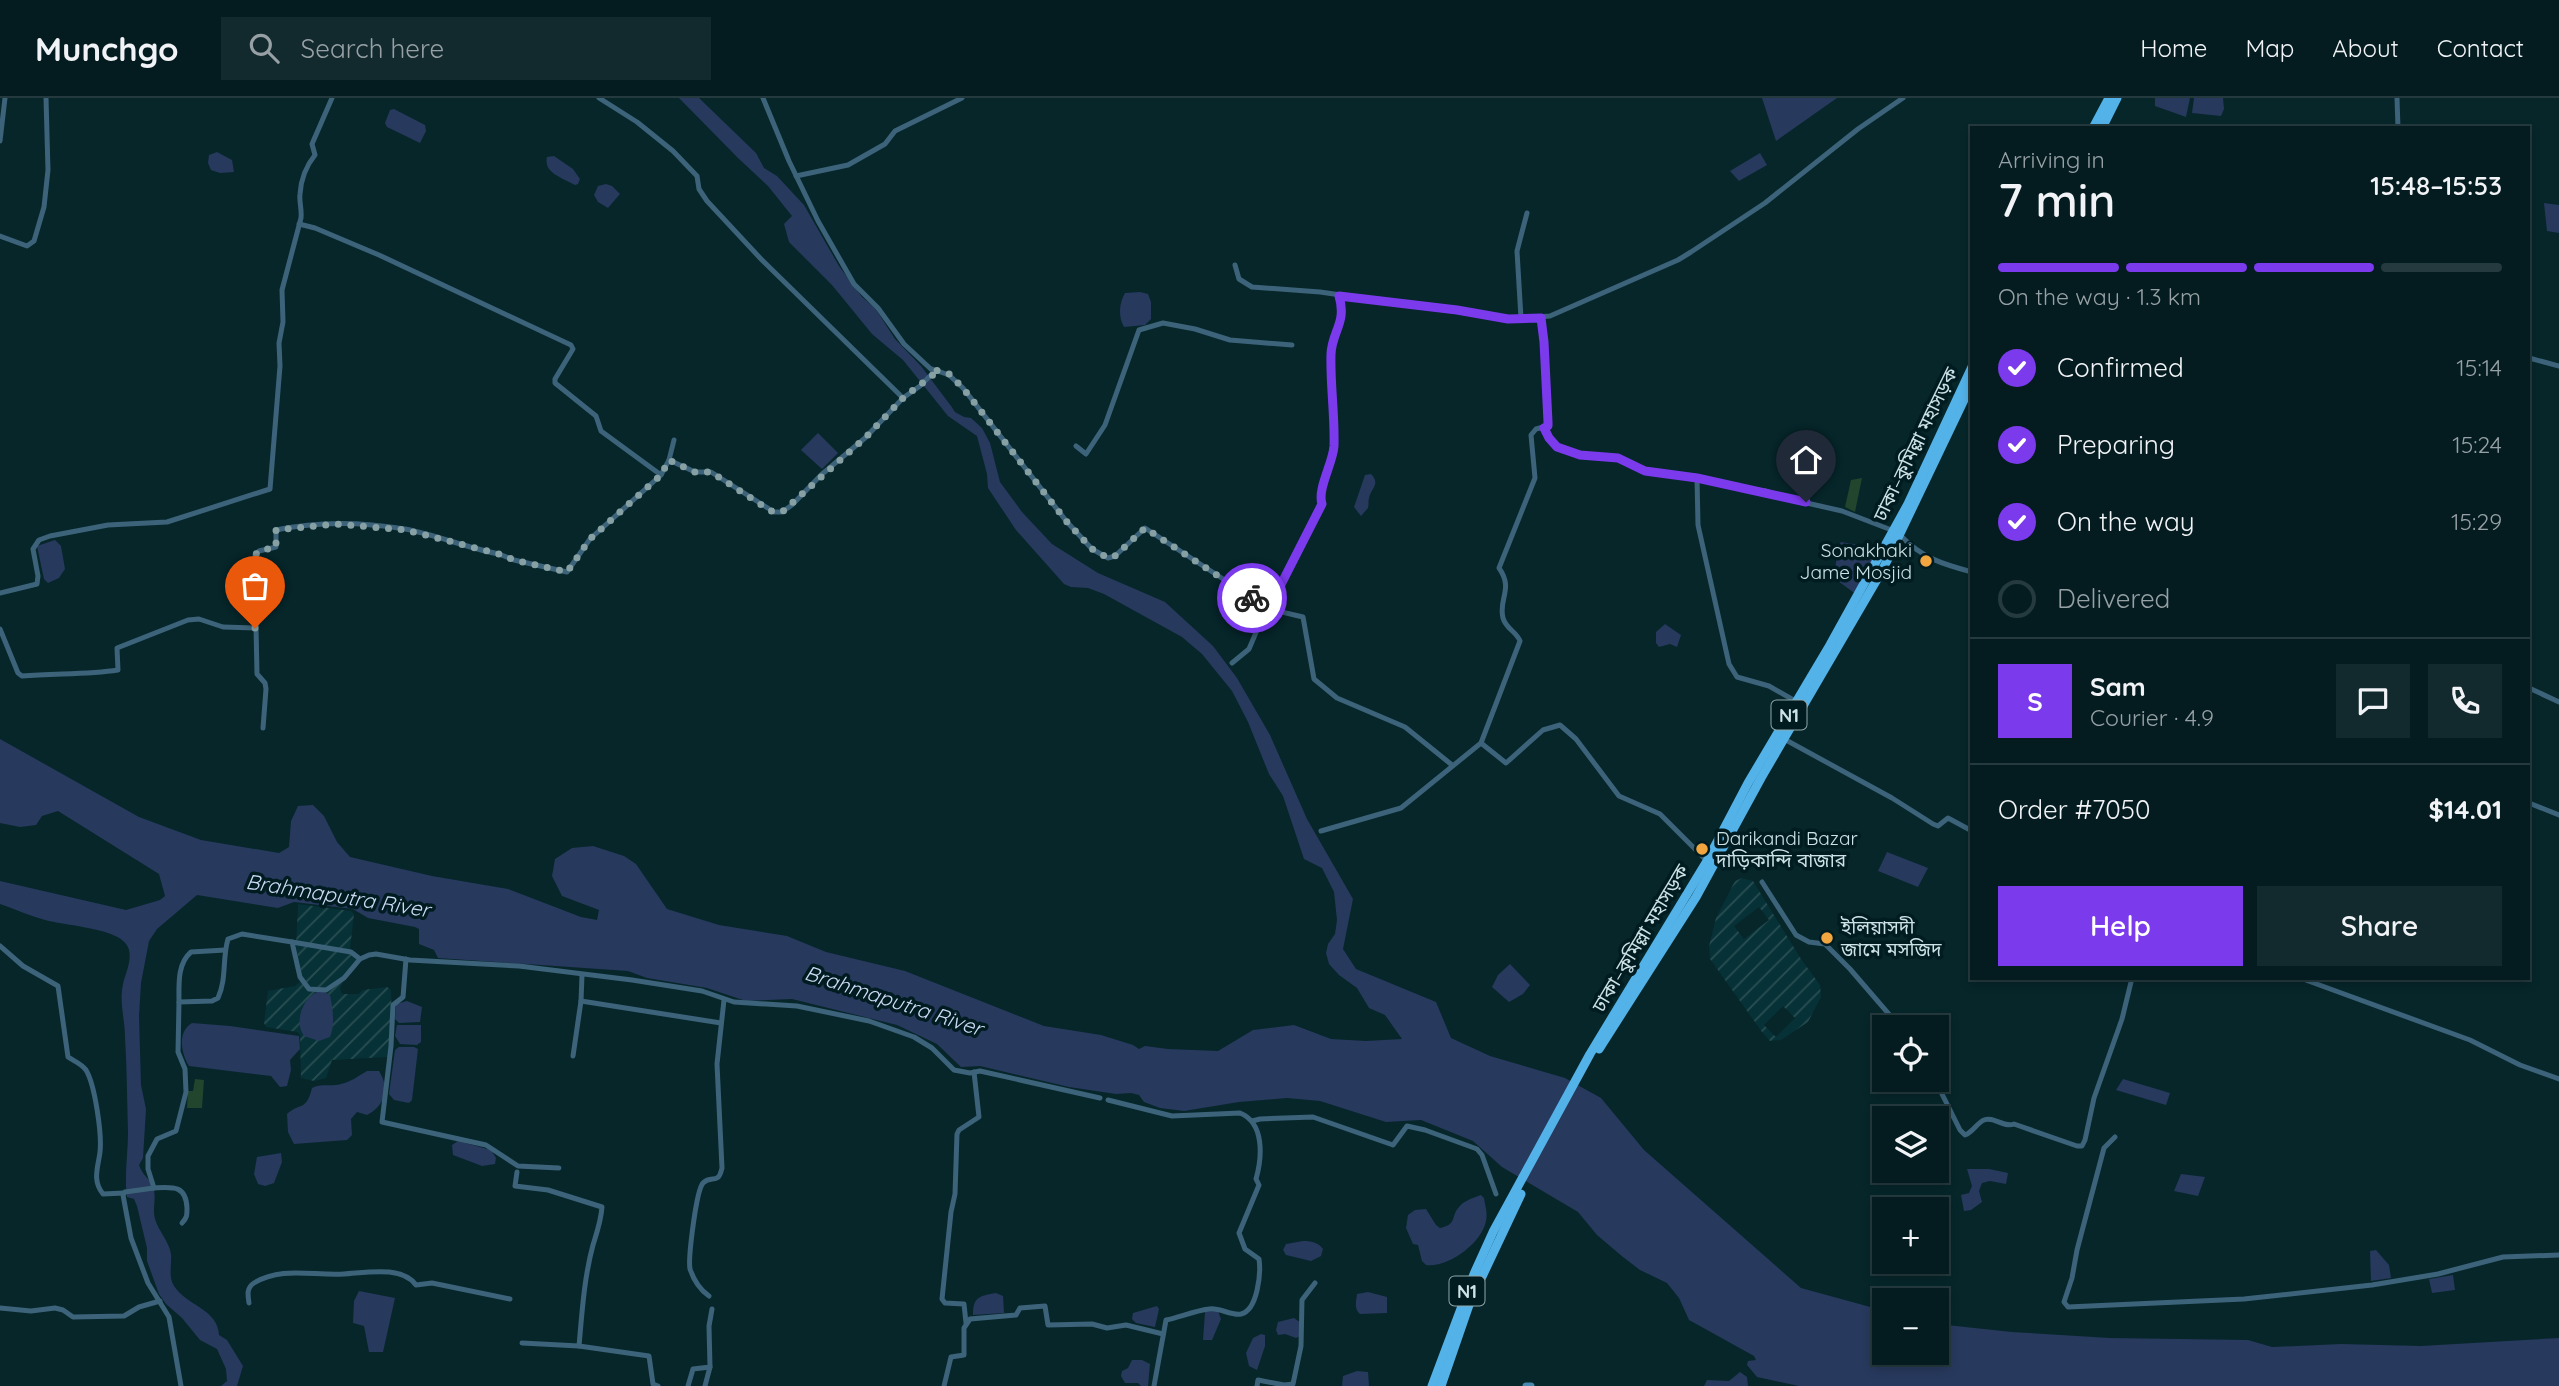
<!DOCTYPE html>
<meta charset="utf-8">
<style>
:root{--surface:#041c20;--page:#12292d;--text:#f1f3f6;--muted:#97a1a5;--line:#253a3e;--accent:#7c3aed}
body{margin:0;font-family:Quicksand,"Noto Sans Bengali",sans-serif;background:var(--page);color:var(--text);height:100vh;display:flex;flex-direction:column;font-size:26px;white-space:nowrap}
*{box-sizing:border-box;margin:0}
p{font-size:23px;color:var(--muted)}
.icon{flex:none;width:38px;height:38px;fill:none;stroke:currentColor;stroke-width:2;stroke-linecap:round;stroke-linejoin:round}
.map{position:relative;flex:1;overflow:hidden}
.side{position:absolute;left:1970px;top:28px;width:560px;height:854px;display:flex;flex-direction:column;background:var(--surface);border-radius:0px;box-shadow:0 4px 10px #0003,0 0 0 2px var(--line)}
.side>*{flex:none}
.controls{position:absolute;left:1872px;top:917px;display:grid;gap:14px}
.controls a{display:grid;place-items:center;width:77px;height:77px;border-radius:0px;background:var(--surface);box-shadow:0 4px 10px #0003,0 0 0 2px var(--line);font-size:35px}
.pin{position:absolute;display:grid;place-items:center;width:60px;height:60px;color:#fff;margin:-72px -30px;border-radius:50% 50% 50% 0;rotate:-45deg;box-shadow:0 0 7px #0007}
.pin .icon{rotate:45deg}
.courier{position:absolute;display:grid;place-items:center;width:70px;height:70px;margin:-35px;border:5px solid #7c3aed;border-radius:50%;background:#fff;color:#222;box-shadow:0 2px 9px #0007}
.summary em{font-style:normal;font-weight:600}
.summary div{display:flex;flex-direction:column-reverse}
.summary{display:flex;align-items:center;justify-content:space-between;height:119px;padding:0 28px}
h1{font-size:46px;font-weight:600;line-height:52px}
.bar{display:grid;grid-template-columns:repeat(4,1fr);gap:10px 7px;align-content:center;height:84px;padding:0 28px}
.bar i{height:9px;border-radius:5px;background:var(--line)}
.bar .active{background:var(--accent)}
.bar p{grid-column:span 4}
.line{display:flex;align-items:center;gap:18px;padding:0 28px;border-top:2px solid var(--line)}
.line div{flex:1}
.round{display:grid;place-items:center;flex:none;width:74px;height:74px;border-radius:0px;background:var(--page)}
ol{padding:0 28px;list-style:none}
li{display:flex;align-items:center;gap:21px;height:77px}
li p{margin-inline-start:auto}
li .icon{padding:7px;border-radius:50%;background:var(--accent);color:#fff;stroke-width:4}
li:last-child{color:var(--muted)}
li i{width:38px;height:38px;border:4px solid var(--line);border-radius:50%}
.primary-button{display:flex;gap:14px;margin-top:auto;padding:14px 28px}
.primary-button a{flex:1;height:80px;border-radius:0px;background:var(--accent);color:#fff;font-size:28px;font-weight:600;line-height:80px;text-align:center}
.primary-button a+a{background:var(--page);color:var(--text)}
header{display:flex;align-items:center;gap:42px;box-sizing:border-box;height:98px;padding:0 35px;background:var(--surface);border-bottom:2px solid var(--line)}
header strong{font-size:33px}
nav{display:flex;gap:38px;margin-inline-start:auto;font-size:24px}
.search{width:490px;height:63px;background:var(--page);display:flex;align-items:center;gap:18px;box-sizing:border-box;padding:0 24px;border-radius:0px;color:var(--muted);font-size:26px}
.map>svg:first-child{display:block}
.industrial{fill:url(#industrial-furrows);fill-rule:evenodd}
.park{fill:#21452d}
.water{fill:#27395d}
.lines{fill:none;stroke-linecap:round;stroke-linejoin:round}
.minor{stroke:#3c637a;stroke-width:5}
.secondary{stroke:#4888ae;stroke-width:7}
.trunk{stroke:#53b2e8;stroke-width:9}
.done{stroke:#87a0a4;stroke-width:7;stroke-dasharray:0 12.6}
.route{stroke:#7c3aed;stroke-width:9}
.poi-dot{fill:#f1a640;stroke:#001c21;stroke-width:2.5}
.labels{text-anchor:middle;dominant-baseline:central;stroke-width:7;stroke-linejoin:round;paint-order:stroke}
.shield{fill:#001c21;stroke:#90a7ab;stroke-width:2}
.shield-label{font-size:18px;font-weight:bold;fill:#cde2e6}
.street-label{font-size:19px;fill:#cde2e6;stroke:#001c21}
.poi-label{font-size:19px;fill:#cde2e6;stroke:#001c21;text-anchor:start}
.water-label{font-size:21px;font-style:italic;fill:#cddbf5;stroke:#001c21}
</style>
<header>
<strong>Munchgo</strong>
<div class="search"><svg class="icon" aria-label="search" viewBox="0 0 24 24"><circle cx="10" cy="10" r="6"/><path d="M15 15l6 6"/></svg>Search here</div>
<nav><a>Home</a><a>Map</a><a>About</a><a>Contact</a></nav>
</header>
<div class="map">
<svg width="2559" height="1288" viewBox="0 0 2559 1288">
<defs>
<pattern id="industrial-furrows" width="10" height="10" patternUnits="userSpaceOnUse" patternTransform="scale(1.75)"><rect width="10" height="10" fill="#063136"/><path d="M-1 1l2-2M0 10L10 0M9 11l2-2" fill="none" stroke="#294f53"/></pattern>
</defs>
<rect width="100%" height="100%" fill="#06262a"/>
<g class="industrial">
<path d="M1742 780 1753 783 1801 861 1820 887 1821 899 1808 924 1781 942 1770 943 1762 934 1710 861 1709 848 1716 820 1735 783ZM1759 809 1769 822 1744 841 1734 828ZM1783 908 1795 920 1776 939 1764 927Z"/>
<polygon points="298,806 351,813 354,816 350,851 358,857 358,867 343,884 340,890 342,896 358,896 363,892 387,889 391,892 392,924 388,959 332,962 326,980 314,983 301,980 300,937 297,934 266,929 264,925 268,893 295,888 303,881 296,849"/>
</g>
<g class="park">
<polygon points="1862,380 1855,414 1845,409 1851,382"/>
<polygon points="195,981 204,982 202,1010 187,1010 188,993 193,993"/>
</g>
<g class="water">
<path d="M679 0H699L756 55 764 70 777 78 804 107 839 168 862 199 875 210 895 241 921 268 951 308 955 314 964 319 971 320 982 330 990 345 1000 384 1022 414 1052 446 1098 475 1165 504 1213 548 1237 580 1270 637 1307 721 1353 801 1343 851 1356 871 1436 904 1451 940 1490 958 1565 980 1601 1000 1644 1052 1801 1190 1885 1213V1255H1937V1226L2012 1234 2110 1240 2248 1242 2272 1249 2341 1246 2421 1248 2559 1240V1288H1799L1757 1279 1747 1267 1748 1263 1756 1262 1754 1258 1689 1222 1679 1200 1667 1185 1640 1172 1623 1159 1597 1137 1578 1114 1502 1069 1473 1043 1421 1022 1386 1024 1320 1003 1287 1000 1239 1004 1184 1013 1160 1010 1144 1004 1139 997 1131 995 1116 996 1069 989 980 968 961 969 937 946 897 927 792 901 746 903 707 890 647 880 628 873 438 860 434 852 419 846V831L415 829 368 820 353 811 294 804 278 810 197 797 157 831 149 843 141 885 139 918 141 987 146 1011 143 1060 139 1067C144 1080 149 1079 153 1089 157 1099 152 1111 155 1121 159 1134 169 1143 171 1156 172 1167 168 1178 174 1188 187 1208 218 1211 219 1237L227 1242 243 1268 237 1288H221L227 1283 226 1271 217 1251 200 1242 182 1220 166 1206 159 1196 147 1163V1150L137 1108 134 1101 127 1099C124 1079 128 1056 128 1035 127 1003 127 971 125 939 125 921 119 905 123 886 126 873 137 853 122 842 108 830 63 827 45 822 30 818 15 811 0 806V783L126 812 160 802 165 798 159 776 58 713 42 718 36 727 20 729 0 725V641L139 719 201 742 279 755 289 749 291 723 298 708 313 707 324 718 337 744 350 759 432 778 508 791 581 819 597 822 599 812 562 798 552 778 555 761 572 750 593 748 624 758 636 766 667 811 719 827 787 838 826 854 905 873 1044 928 1101 937 1133 947 1139 951 1145 948 1168 951 1218 953 1253 932 1294 927 1331 941 1366 943 1402 941 1385 917 1369 910 1357 890 1339 877 1329 866 1326 855 1328 846 1335 836 1337 822 1334 794 1322 770 1304 761 1283 698 1269 676 1248 624 1232 593 1202 556 1182 539 1104 496 1088 490 1071 489 1064 486 1016 432 988 390 987 376 977 338 948 318 903 262 872 236 832 187 789 144 784 126 792 118 768 88 738 60Z"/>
<polygon points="1762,0 1837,0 1776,43"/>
<polygon points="2155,0 2190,0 2186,19 2155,8"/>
<polygon points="2194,0 2223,0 2224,11 2221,18 2192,15"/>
<polygon points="394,11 425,27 426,33 420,45 387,29 385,25 390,12"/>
<polygon points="217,54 232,62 234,74 220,75 211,72 208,65 209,57"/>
<polygon points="1760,55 1767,67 1739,83 1730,73"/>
<path d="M554 58 573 71 580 81 578 86 575 87C563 80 543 75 547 59Z"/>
<polygon points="606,86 612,88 620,96 608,110 598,104 594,97 598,88"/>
<polygon points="2544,105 2559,107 2559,135 2547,133"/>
<path d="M1140 194 1148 196 1151 204V221L1145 227 1124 229C1118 219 1119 205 1125 195Z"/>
<polygon points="818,335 838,355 822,371 801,352"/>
<path d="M1371 376C1381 386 1371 390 1369 400 1368 403 1369 407 1368 410L1361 418 1354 409 1365 377Z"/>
<polygon points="55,442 61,448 65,471 59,480 48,485 44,481 37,448"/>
<polygon points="1841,444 1878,450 1857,497 1834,480 1838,449"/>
<polygon points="1665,526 1681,537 1677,549 1670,546 1659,549 1656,545 1656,534"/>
<polygon points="1887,754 1928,770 1918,789 1878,773"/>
<polygon points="1510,866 1530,887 1523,896 1509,904 1492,889 1498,877"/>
<path d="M317 894H324L330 897C333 910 335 927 330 939L319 943 304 938C294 924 302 901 317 894Z"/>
<polygon points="407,903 422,909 420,924 399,925 395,921 396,906"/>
<path d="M192 925 230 928 299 938 300 951 290 962 291 972 287 988 280 989 271 978 189 968C181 955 177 934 192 925Z"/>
<polygon points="397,927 421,927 421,944 417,947 400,946 395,938"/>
<polygon points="399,949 414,949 418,951 412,1002 409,1005 394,1002 389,996 395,952"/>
<path d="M367 973H379C390 990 385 1008 367 1017L357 1014 351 1021 352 1037 347 1042 294 1046 288 1034 287 1016C300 1004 306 1014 312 990 321 985 331 989 341 986 351 984 358 978 367 973Z"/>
<polygon points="2123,981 2170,995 2166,1007 2116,992"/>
<polygon points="458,1043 491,1052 496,1060 495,1066 482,1068 453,1057 452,1047"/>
<polygon points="281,1055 282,1064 274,1085 265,1088 258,1086 254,1076 257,1059"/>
<polygon points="1967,1071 1989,1071 2008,1075 2006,1086 1990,1083 1982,1085 1979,1093 1982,1104 1971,1112 1964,1113 1961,1097 1969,1095 1972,1088"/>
<polygon points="2181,1076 2205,1079 2198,1098 2174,1093"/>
<path d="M1481 1097 1484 1100C1485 1107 1488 1116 1486 1123 1482 1145 1448 1170 1426 1167L1422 1163 1418 1147 1413 1146 1406 1130 1408 1117 1415 1112 1426 1111 1436 1127 1440 1130C1458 1126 1450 1119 1459 1109 1465 1102 1473 1100 1481 1097Z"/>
<path d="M1303 1143C1311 1143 1318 1144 1323 1151L1321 1158 1311 1163 1286 1157 1283 1152 1286 1146Z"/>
<polygon points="2376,1152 2389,1167 2391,1180 2371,1183 2370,1153"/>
<polygon points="2453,1177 2455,1192 2432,1195 2429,1181"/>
<polygon points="359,1193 395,1200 383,1254 369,1254 364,1228 353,1225 354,1203"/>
<path d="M1368 1194 1387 1199V1215L1360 1216C1354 1211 1356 1204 1357 1196Z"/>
<path d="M996 1195 1003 1198 1004 1215 973 1217C973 1199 979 1198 996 1195Z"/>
<polygon points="1157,1208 1159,1211 1155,1229 1136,1225 1132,1221 1133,1215"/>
<polygon points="1209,1213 1218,1213 1221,1221 1212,1242 1203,1242 1205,1214"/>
<polygon points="1294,1220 1301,1225 1300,1238 1296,1240 1285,1236 1278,1237 1276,1232 1278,1224"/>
<polygon points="1261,1236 1265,1237 1265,1248 1257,1272 1249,1268 1246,1255 1253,1240"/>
<polygon points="1132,1262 1142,1262 1150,1266 1148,1288 1141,1288 1138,1285 1125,1285 1121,1278 1122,1273 1128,1270"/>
<polygon points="1357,1273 1368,1274 1369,1288 1342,1288 1343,1278"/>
<polygon points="1740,1274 1747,1279 1748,1288 1704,1288 1707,1282 1729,1283"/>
</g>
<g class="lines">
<g class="minor">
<polyline points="599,0 637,24 673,53 697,78 699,91 707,103 761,161 903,300"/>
<polyline points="2397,0 2398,30"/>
<polyline points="0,43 5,0"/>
<polyline points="796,78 848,67 885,46 895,33 962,0"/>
<polyline points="299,126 315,130 379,157 571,247 573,251 555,281 555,285 596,318 601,333 661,377"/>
<polyline points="0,138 27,148 34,143 44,109 48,72 46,0"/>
<polyline points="1235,167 1239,181 1252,189 1320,194 1509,221 1550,218 1678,162 1691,154 1765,105 1858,31 1903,0"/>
<polyline points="1521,220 1517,153 1527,115"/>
<polyline points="2529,260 2559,268"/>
<polyline points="932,271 949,277 963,290 1067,424 1092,451 1108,460 1115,458 1145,430 1269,511 1303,519 1314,581 1337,600 1405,629 1452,667"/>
<polyline points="1544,330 1549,340 1557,349 1568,354 1580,357 1618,360 1645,373 1697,380 1733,389 1766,393 1789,401 1842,413 1894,433"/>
<polyline points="1076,348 1086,356 1105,327 1139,232 1163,225 1195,231 1230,242 1292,247"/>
<polyline points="669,362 674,342"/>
<polyline points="1697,380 1698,427 1729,566 1737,579 1769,588 1797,604"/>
<path d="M1900 437C1922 460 1942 466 1972 474"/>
<path d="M0 495 37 486 38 478 33 451 39 442 50 438 108 427 167 424 270 391 280 268 279 245 283 224 282 192 301 120C302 111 299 104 300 96 301 81 306 68 315 57L312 46 332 0"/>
<polyline points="256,529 257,576 265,585 266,591 263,630"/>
<path d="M0 531 18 575 22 578C55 575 86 577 118 572L117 550 188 522 199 521 223 529 255 530 258 523 255 457 259 453 276 449V432C318 423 363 424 405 431 437 437 467 450 499 456L514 462 567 474 590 441 661 377 669 362 695 374H711L774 414H782L792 407 821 377 865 340 903 300 920 288 934 274 904 246 878 210 854 186 818 123 789 63 763 0"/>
<polyline points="1232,565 1249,551 1260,525 1322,406 1320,399 1334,349 1331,255 1341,224 1339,198"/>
<polyline points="2529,590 2559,604"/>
<polyline points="1784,641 1892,700 1933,726 1938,728 1948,720 1972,733"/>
<polyline points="1481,645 1506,665 1543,632 1560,627 1576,641 1619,698 1660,716 1707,763"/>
<polyline points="2529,705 2559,717"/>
<path d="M1321 733 1401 710 1481 645 1520 543C1516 533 1506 531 1503 520 1498 501 1514 491 1499 470L1535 380 1531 337 1536 331 1547 328 1544 244 1541 220"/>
<polyline points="1762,784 1796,837 1809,844 1825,846 1850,871 1900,929"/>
<polyline points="292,844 351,854 360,861"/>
<path d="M0 848 23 868 58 888 68 959C74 963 82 966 86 972 95 987 102 1036 100 1054 98 1070 92 1082 103 1096L124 1095"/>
<polyline points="406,861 403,899 393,907 391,948 382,1024 486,1047 518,1068 559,1070"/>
<polyline points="2303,881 2470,942 2520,967 2559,981"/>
<polyline points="581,903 721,925"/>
<path d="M179 904C179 887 177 866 191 854L225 852"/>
<polyline points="573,958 581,903 582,877"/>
<path d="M1935 982 1960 1032 1965 1037C1973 1034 1977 1025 1984 1022 1994 1018 2003 1030 2014 1026L2077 1048H2082L2085 1042 2094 1000 2122 921 2132 880"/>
<path d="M1108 1002 1172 1018 1240 1015C1265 1025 1262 1060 1256 1081L1259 1087 1239 1135 1245 1151 1259 1161C1261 1174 1258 1212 1241 1216 1231 1218 1219 1209 1209 1211 1194 1213 1180 1219 1166 1222L1154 1288"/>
<polyline points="1252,1023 1260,1021 1313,1019 1393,1047 1407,1028 1425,1032 1477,1051 1482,1057 1496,1096"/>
<polyline points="2115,1039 2104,1050 2077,1152 2072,1180 2064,1204 2068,1209 2244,1201 2372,1187 2438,1176 2503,1159 2559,1157"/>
<path d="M517 1074 515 1088 548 1092 602 1109C601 1123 597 1134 593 1147 584 1180 582 1215 579 1248"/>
<path d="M154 1090C173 1089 186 1087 187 1110 187 1117 187 1120 182 1125"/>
<path d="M709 1198C699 1191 694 1183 690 1171 688 1161 696 1093 703 1085 712 1076 718 1088 722 1070L717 966 724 902"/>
<path d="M249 1205C248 1198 246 1190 254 1185 281 1168 313 1178 344 1176 364 1175 402 1167 416 1187L432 1185 510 1201"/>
<polyline points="0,1210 31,1213 55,1210 63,1212 73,1219 124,1218 139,1209 160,1203"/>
<polyline points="966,1225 964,1206 945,1205 942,1201 951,1114 955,1096 957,1036 959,1032 979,1019 974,974"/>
<polyline points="522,1245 579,1248 649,1258 653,1286 658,1288"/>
<path d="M181 1288 169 1219 148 1185 131 1140 123 1097 125 1094 154 1090 148 1071V1058L157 1041 176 1033 186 994 185 971 178 954 179 904 212 903 218 900C227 880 222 861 228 841L242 836 292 844 300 879 309 891 326 892 344 880 360 861 369 857 376 856 410 862 519 868 632 882 702 893 734 904 797 908 869 923 914 939 932 950 954 972 970 975 980 973 1100 1000"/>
<polyline points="688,1288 693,1271 710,1269 709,1228 712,1211"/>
<polyline points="705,1288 710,1269"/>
<polyline points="944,1288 951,1259 964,1257 964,1230 970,1221 1016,1217 1020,1210 1045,1208 1048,1227 1092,1226 1107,1230 1126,1227 1163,1236"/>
<polyline points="1257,1288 1258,1282 1284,1287 1293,1286 1301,1248 1302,1202 1315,1185"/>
</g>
<polyline class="secondary" points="1526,1288 1531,1288"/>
<g class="trunk">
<polyline points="2093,30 2109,0"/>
<polyline points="2102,30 2117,0"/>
<polyline points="1599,951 1696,799 1761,680 1883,471 1972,285"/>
<polyline points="1432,1288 1474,1176 1493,1134 1590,956 1707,763 1748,685 1830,547 1908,406 1972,269"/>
<polyline points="1441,1288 1470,1204 1521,1096"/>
</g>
</g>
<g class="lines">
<polyline class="done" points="255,530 258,523 255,457 259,453 276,449 276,432 336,426 406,432 499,456 514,462 567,474 590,441 661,377 669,362 695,374 711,374 771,413 782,414 865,340 903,300 934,276 932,271 949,276 963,290 1067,424 1092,451 1108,460 1115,458 1145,430 1252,500"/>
<path class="route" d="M1252 500 1269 510 1322 406C1317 391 1333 365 1334 348 1335 317 1330 286 1331 256 1332 233 1347 225 1339 198L1457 212 1508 221 1541 220 1544 244 1548 324V328L1544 330 1549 340 1557 349 1580 357 1618 360 1645 373 1697 380 1806 404"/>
</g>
<g class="poi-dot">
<circle cx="1926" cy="463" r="7"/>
<circle cx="1702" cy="751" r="7"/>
<circle cx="1827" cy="840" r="7"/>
</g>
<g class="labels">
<g class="shield">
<rect x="1771.5" y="602.5" width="35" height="29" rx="5"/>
<rect x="1449.5" y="1178.5" width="35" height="29" rx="5"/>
</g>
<g class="shield-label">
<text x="1789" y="617">N1</text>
<text x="1467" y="1193">N1</text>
</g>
<g class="street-label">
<text transform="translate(1915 346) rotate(-64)">ঢাকা–কুমিল্লা মহাসড়ক</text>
<text transform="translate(1640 840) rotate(-59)">ঢাকা–কুমিল্লা মহাসড়ক</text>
</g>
<g class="poi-label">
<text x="1912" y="452" text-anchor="end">Sonakhaki<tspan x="1912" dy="22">Jame Mosjid</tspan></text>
<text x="1716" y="740">Darikandi Bazar<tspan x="1716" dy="22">দাড়িকান্দি বাজার</tspan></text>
<text x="1841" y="829">ইলিয়াসদী<tspan x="1841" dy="22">জামে মসজিদ</tspan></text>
</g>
<g class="water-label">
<text transform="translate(338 797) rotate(9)">Brahmaputra River</text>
<text transform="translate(894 902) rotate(18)">Brahmaputra River</text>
</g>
</g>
</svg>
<div class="controls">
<a><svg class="icon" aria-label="locate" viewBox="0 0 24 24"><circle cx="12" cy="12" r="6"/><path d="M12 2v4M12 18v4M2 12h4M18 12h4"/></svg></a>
<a><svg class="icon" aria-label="layers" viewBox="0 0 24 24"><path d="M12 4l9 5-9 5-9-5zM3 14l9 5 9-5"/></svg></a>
<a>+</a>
<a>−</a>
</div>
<div class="pin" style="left:255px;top:530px;background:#ea580c"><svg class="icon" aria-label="bag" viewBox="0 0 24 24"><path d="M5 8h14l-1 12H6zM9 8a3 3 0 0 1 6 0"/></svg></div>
<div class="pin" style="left:1806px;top:404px;background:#1f2937"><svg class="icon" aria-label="home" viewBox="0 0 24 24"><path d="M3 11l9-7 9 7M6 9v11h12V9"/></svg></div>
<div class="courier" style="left:1252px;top:500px"><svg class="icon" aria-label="bike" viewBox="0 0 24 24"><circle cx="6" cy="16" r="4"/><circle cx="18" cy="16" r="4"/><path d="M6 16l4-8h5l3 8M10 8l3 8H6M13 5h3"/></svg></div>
<section class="side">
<div class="summary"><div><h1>7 min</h1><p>Arriving in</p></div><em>15:48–15:53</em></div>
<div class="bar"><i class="active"></i><i class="active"></i><i class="active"></i><i></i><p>On the way · 1.3 km</p></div>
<ol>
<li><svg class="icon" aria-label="check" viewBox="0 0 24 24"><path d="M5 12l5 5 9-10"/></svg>Confirmed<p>15:14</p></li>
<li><svg class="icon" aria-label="check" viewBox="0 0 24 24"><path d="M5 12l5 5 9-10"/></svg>Preparing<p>15:24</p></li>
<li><svg class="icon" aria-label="check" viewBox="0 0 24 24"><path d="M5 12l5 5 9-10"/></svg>On the way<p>15:29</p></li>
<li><i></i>Delivered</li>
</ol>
<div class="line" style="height:126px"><b class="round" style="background:var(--accent);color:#fff">S</b><div><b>Sam</b><p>Courier · 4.9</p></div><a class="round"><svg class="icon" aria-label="chat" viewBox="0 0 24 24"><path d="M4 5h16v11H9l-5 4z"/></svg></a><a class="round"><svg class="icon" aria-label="phone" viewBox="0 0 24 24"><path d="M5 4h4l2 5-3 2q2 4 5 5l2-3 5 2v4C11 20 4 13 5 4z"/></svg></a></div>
<div class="line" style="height:91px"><div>Order #7050</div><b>$14.01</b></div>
<div class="primary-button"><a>Help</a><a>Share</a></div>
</section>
</div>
